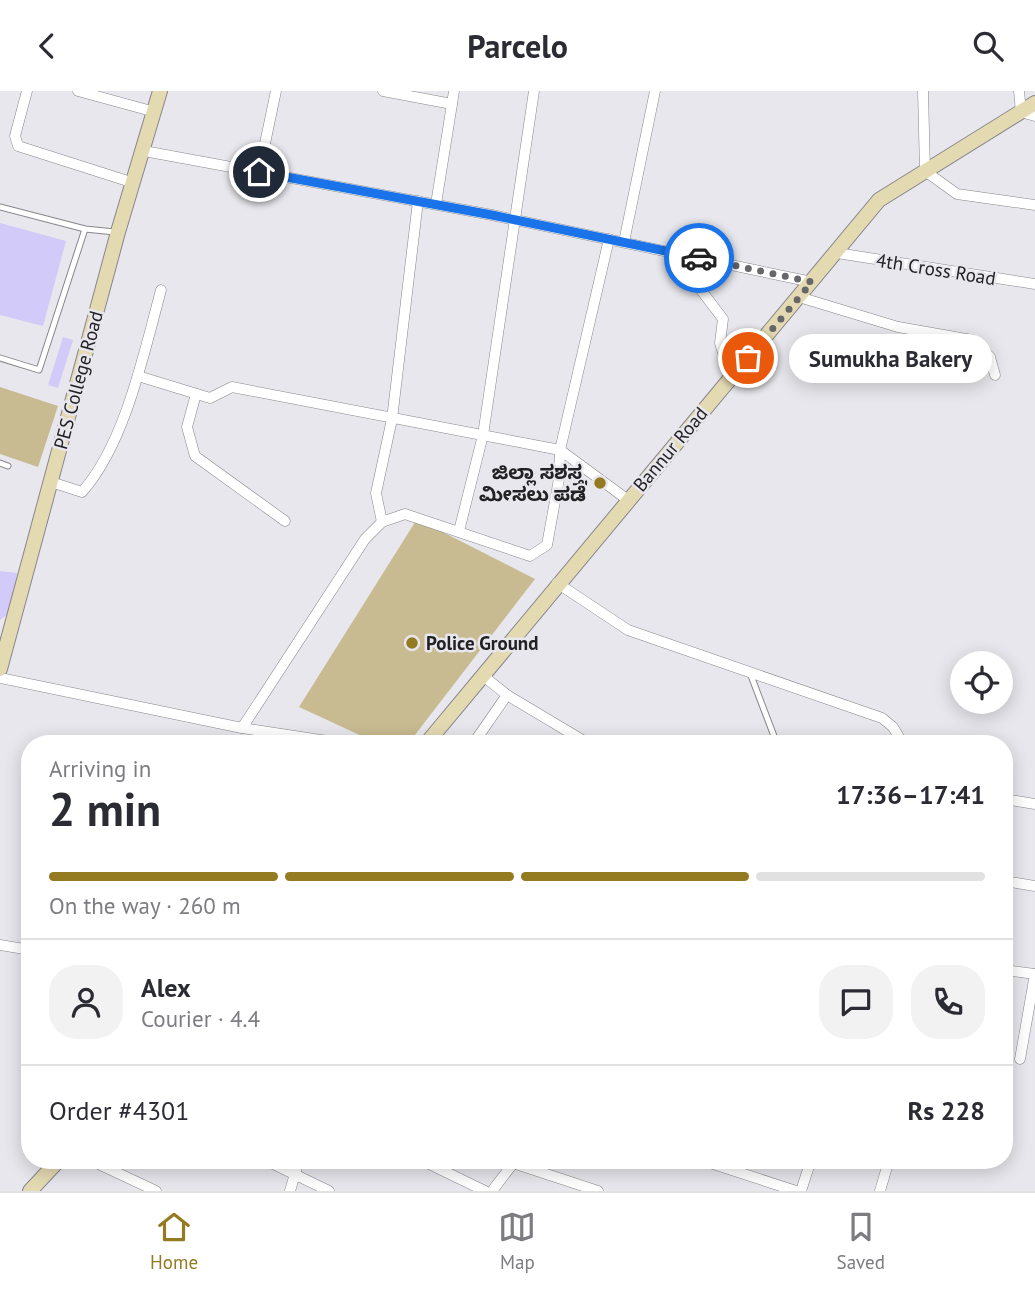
<!DOCTYPE html>
<meta charset="utf-8">
<style>
:root{--surface:#fff;--page:#f2f2f3;--text:#2b2b33;--muted:#7c7c81;--line:#e1e1e2;--accent:#947a21}
body{margin:0;font-family:"PT Sans","Noto Sans Kannada",sans-serif;background:var(--page);color:var(--text);height:100vh;display:flex;flex-direction:column;font-size:26px;white-space:nowrap}
*{box-sizing:border-box;margin:0}
p{font-size:23px;color:var(--muted)}
.icon{flex:none;width:38px;height:38px;fill:none;stroke:currentColor;stroke-width:2;stroke-linecap:round;stroke-linejoin:round}
.map{position:relative;flex:1;overflow:hidden}
.drawer{position:absolute;left:21px;top:644px;width:992px;height:434px;display:flex;flex-direction:column;background:var(--surface);border-radius:28px;box-shadow:0 4px 18px #0003}
.drawer>*{flex:none}
.fabs{position:absolute;left:950px;top:560px;display:grid;gap:14px}
.fabs a{display:grid;place-items:center;width:63px;height:63px;border-radius:50%;background:var(--surface);box-shadow:0 4px 18px #0003;font-size:35px}
.pin{position:absolute;display:grid;place-items:center;width:60px;height:60px;color:#fff;margin:-30px;border:4px solid #fff;border-radius:50%;box-shadow:0 2px 7px #0007}
.courier{position:absolute;display:grid;place-items:center;width:70px;height:70px;margin:-35px;border:5px solid #1a73e8;border-radius:50%;background:#fff;color:#222;box-shadow:0 2px 9px #0007}
.bubble{position:absolute;height:49px;border-radius:24px;background:var(--surface);box-shadow:0 4px 18px #0003;font-size:23px;font-weight:700;line-height:49px;text-align:center}
.overview em{font-style:normal;font-weight:700}
.overview div{display:flex;flex-direction:column-reverse}
.overview{display:flex;align-items:center;justify-content:space-between;height:119px;padding:0 28px}
h1{font-size:46px;font-weight:700;line-height:52px}
.bar{display:grid;grid-template-columns:repeat(4,1fr);gap:10px 7px;align-content:center;height:84px;padding:0 28px}
.bar i{height:9px;border-radius:5px;background:var(--line)}
.bar .current{background:var(--accent)}
.bar p{grid-column:span 4}
.line{display:flex;align-items:center;gap:18px;padding:0 28px;border-top:2px solid var(--line)}
.line div{flex:1}
.round{display:grid;place-items:center;flex:none;width:74px;height:74px;border-radius:28px;background:var(--page)}
header{display:flex;justify-content:space-between;align-items:center;height:91px;padding:0 28px;background:var(--surface);font-size:32px;font-weight:700}
.dock{display:flex;justify-content:space-around;align-items:center;height:98px;border-top:2px solid var(--line);background:var(--surface);font-size:19px;color:var(--muted)}
.dock a{display:grid;justify-items:center;gap:4px}
.dock .current{color:var(--accent)}
.map>svg:first-child{display:block}
.green{fill:#c9bb91}
.building{fill:#d2caf8}
.lines{fill:none;stroke-linecap:round;stroke-linejoin:round}
.lane-casing{stroke:#87868c;stroke-width:7}
.street-casing{stroke:#87868c;stroke-width:11}
.secondary-casing{stroke:#87868c;stroke-width:16}
.lane{stroke:#fff;stroke-width:5}
.street{stroke:#fff;stroke-width:10}
.secondary{stroke:#e4dab2;stroke-width:14}
.done{stroke:#67666a;stroke-width:7;stroke-dasharray:0 12.6}
.route{stroke:#1a73e8;stroke-width:9}
.poi-dot{fill:#947a21;stroke:#e8e7ed;stroke-width:2.5}
.labels{text-anchor:middle;dominant-baseline:central;stroke-width:5;stroke-linejoin:round;paint-order:stroke}
.street-label{font-size:19px;fill:#222124;stroke:#e8e7ed}
.poi-label{font-size:19px;font-weight:bold;fill:#222124;stroke:#e8e7ed;text-anchor:end}
</style>
<header><svg class="icon" aria-label="back" viewBox="0 0 24 24"><path d="M15 5l-7 7 7 7"/></svg>Parcelo<svg class="icon" aria-label="search" viewBox="0 0 24 24"><circle cx="10" cy="10" r="6"/><path d="M15 15l6 6"/></svg></header>
<div class="map">
<svg width="1035" height="1100" viewBox="0 0 1035 1100">
<rect width="100%" height="100%" fill="#e8e7ed"/>
<g class="green">
<polygon points="0,296 58,315 38,376 0,363"/>
<polygon points="417,428 535,488 408,653 379,653 299,616"/>
</g>
<g class="building">
<polygon points="0,132 66,150 43,235 0,224"/>
<polygon points="63,246 73,249 58,297 48,294"/>
<polygon points="0,480 17,482 13,519 0,529"/>
</g>
<g class="lines">
<defs>
<g id="lane">
<polyline points="0,116 85,138 115,141"/>
<polyline points="0,267 39,279 85,138"/>
<polyline points="0,372 8,375"/>
<polyline points="750,582 777,653"/>
</g>
<g id="street">
<polyline points="27,0 15,45 18,55 134,92"/>
<polyline points="78,0 155,21"/>
<polyline points="383,0 452,13 454,0"/>
<polyline points="923,0 925,80 957,103 1035,114"/>
<polyline points="1019,0 1021,21 1035,25"/>
<polyline points="144,60 492,124 812,191"/>
<polyline points="259,81 276,0"/>
<polyline points="436,113 452,13"/>
<polyline points="624,151 655,0"/>
<polyline points="837,162 1035,193"/>
<polyline points="701,199 723,228 720,252 731,287"/>
<polyline points="799,206 898,236 972,249 990,266 995,284"/>
<polyline points="138,285 210,307 232,296 560,359 628,409"/>
<polyline points="196,303 187,336 195,365 285,430"/>
<path d="M51 391 82 401C125 353 144 262 161 199"/>
<polyline points="382,431 376,402 392,328 418,110"/>
<polyline points="459,440 483,344 534,0"/>
<polyline points="557,492 628,539 882,627 893,636 903,653"/>
<polyline points="0,587 242,637 347,653"/>
<polyline points="507,604 589,653"/>
<polyline points="242,637 365,448 382,431 405,423 530,465 547,454 559,388 560,359 609,148"/>
<polyline points="473,653 507,604 482,584"/>
<polyline points="1004,708 1035,713"/>
<polyline points="1004,790 1035,795"/>
<polyline points="0,854 30,859"/>
<polyline points="1004,879 1035,883"/>
<polyline points="1020,968 1035,883"/>
<polyline points="90,1069 156,1100"/>
<polyline points="265,1069 329,1100"/>
<polyline points="421,1069 485,1100"/>
<polyline points="701,1069 796,1100"/>
<polyline points="513,1072 598,1100"/>
<polyline points="290,1100 299,1069"/>
<polyline points="492,1100 515,1070"/>
<polyline points="801,1100 811,1069"/>
<polyline points="880,1100 889,1069"/>
</g>
<g id="secondary">
<polyline points="0,578 118,141 160,0"/>
<polyline points="426,653 879,109 1035,12"/>
<polyline points="30,1100 59,1069"/>
</g>
</defs>
<use href="#lane" class="lane-casing"/>
<use href="#street" class="street-casing"/>
<use href="#secondary" class="secondary-casing"/>
<use href="#lane" class="lane"/>
<use href="#street" class="street"/>
<use href="#secondary" class="secondary"/>
</g>
<g class="lines">
<polyline class="done" points="699,167 812,191 748,267"/>
<polyline class="route" points="259,81 492,124 699,167"/>
</g>
<g class="poi-dot">
<circle cx="600" cy="392" r="7"/>
<circle cx="412" cy="552" r="7"/>
</g>
<g class="labels">
<g class="street-label">
<text transform="translate(936 178) rotate(9)">4th Cross Road</text>
<text transform="translate(78 289) rotate(-75)">PES College Road</text>
<text transform="translate(670 358) rotate(-50)">Bannur Road</text>
</g>
<g class="poi-label">
<text x="586" y="381">ಜಿಲ್ಲಾ ಸಶಸ್ತ್ರ<tspan x="586" dy="22">ಮೀಸಲು ಪಡೆ</tspan></text>
<text x="426" y="552" text-anchor="start">Police Ground</text>
</g>
</g>
</svg>
<div class="fabs">
<a><svg class="icon" aria-label="locate" viewBox="0 0 24 24"><circle cx="12" cy="12" r="6"/><path d="M12 2v4M12 18v4M2 12h4M18 12h4"/></svg></a>
</div>
<div class="pin" style="left:748px;top:267px;background:#ea580c"><svg class="icon" aria-label="bag" viewBox="0 0 24 24"><path d="M5 8h14l-1 12H6zM9 8a3 3 0 0 1 6 0"/></svg></div>
<div class="pin" style="left:259px;top:81px;background:#1f2937"><svg class="icon" aria-label="home" viewBox="0 0 24 24"><path d="M3 11l9-7 9 7M6 9v11h12V9"/></svg></div>
<div class="courier" style="left:699px;top:167px"><svg class="icon" aria-label="car" viewBox="0 0 24 24"><path d="M5 17H2v-5l4-1 3-4h7l3 4 3 1v5h-3M9 17h6M6 11h13"/><circle cx="7" cy="17" r="2"/><circle cx="17" cy="17" r="2"/></svg></div>
<div class="bubble" style="left:789px;top:243px;width:203px">Sumukha Bakery</div>
<section class="drawer">
<div class="overview"><div><h1>2 min</h1><p>Arriving in</p></div><em>17:36–17:41</em></div>
<div class="bar"><i class="current"></i><i class="current"></i><i class="current"></i><i></i><p>On the way · 260 m</p></div>
<div class="line" style="height:126px"><a class="round"><svg class="icon" aria-label="person" viewBox="0 0 24 24"><circle cx="12" cy="8" r="4"/><path d="M4 21q1-7 8-7t8 7"/></svg></a><div><b>Alex</b><p>Courier · 4.4</p></div><a class="round"><svg class="icon" aria-label="chat" viewBox="0 0 24 24"><path d="M4 5h16v11H9l-5 4z"/></svg></a><a class="round"><svg class="icon" aria-label="phone" viewBox="0 0 24 24"><path d="M5 4h4l2 5-3 2q2 4 5 5l2-3 5 2v4C11 20 4 13 5 4z"/></svg></a></div>
<div class="line" style="height:91px"><div>Order #4301</div><b>Rs 228</b></div>
</section>
</div>
<nav class="dock">
<a class="current"><svg class="icon" aria-label="home" viewBox="0 0 24 24"><path d="M3 11l9-7 9 7M6 9v11h12V9"/></svg>Home</a>
<a><svg class="icon" aria-label="map" viewBox="0 0 24 24"><path d="M3 6l6-2 6 2 6-2v14l-6 2-6-2-6 2zM9 4v14M15 6v14"/></svg>Map</a>
<a><svg class="icon" aria-label="saved" viewBox="0 0 24 24"><path d="M7 4h10v16l-5-4-5 4z"/></svg>Saved</a>
</nav>
